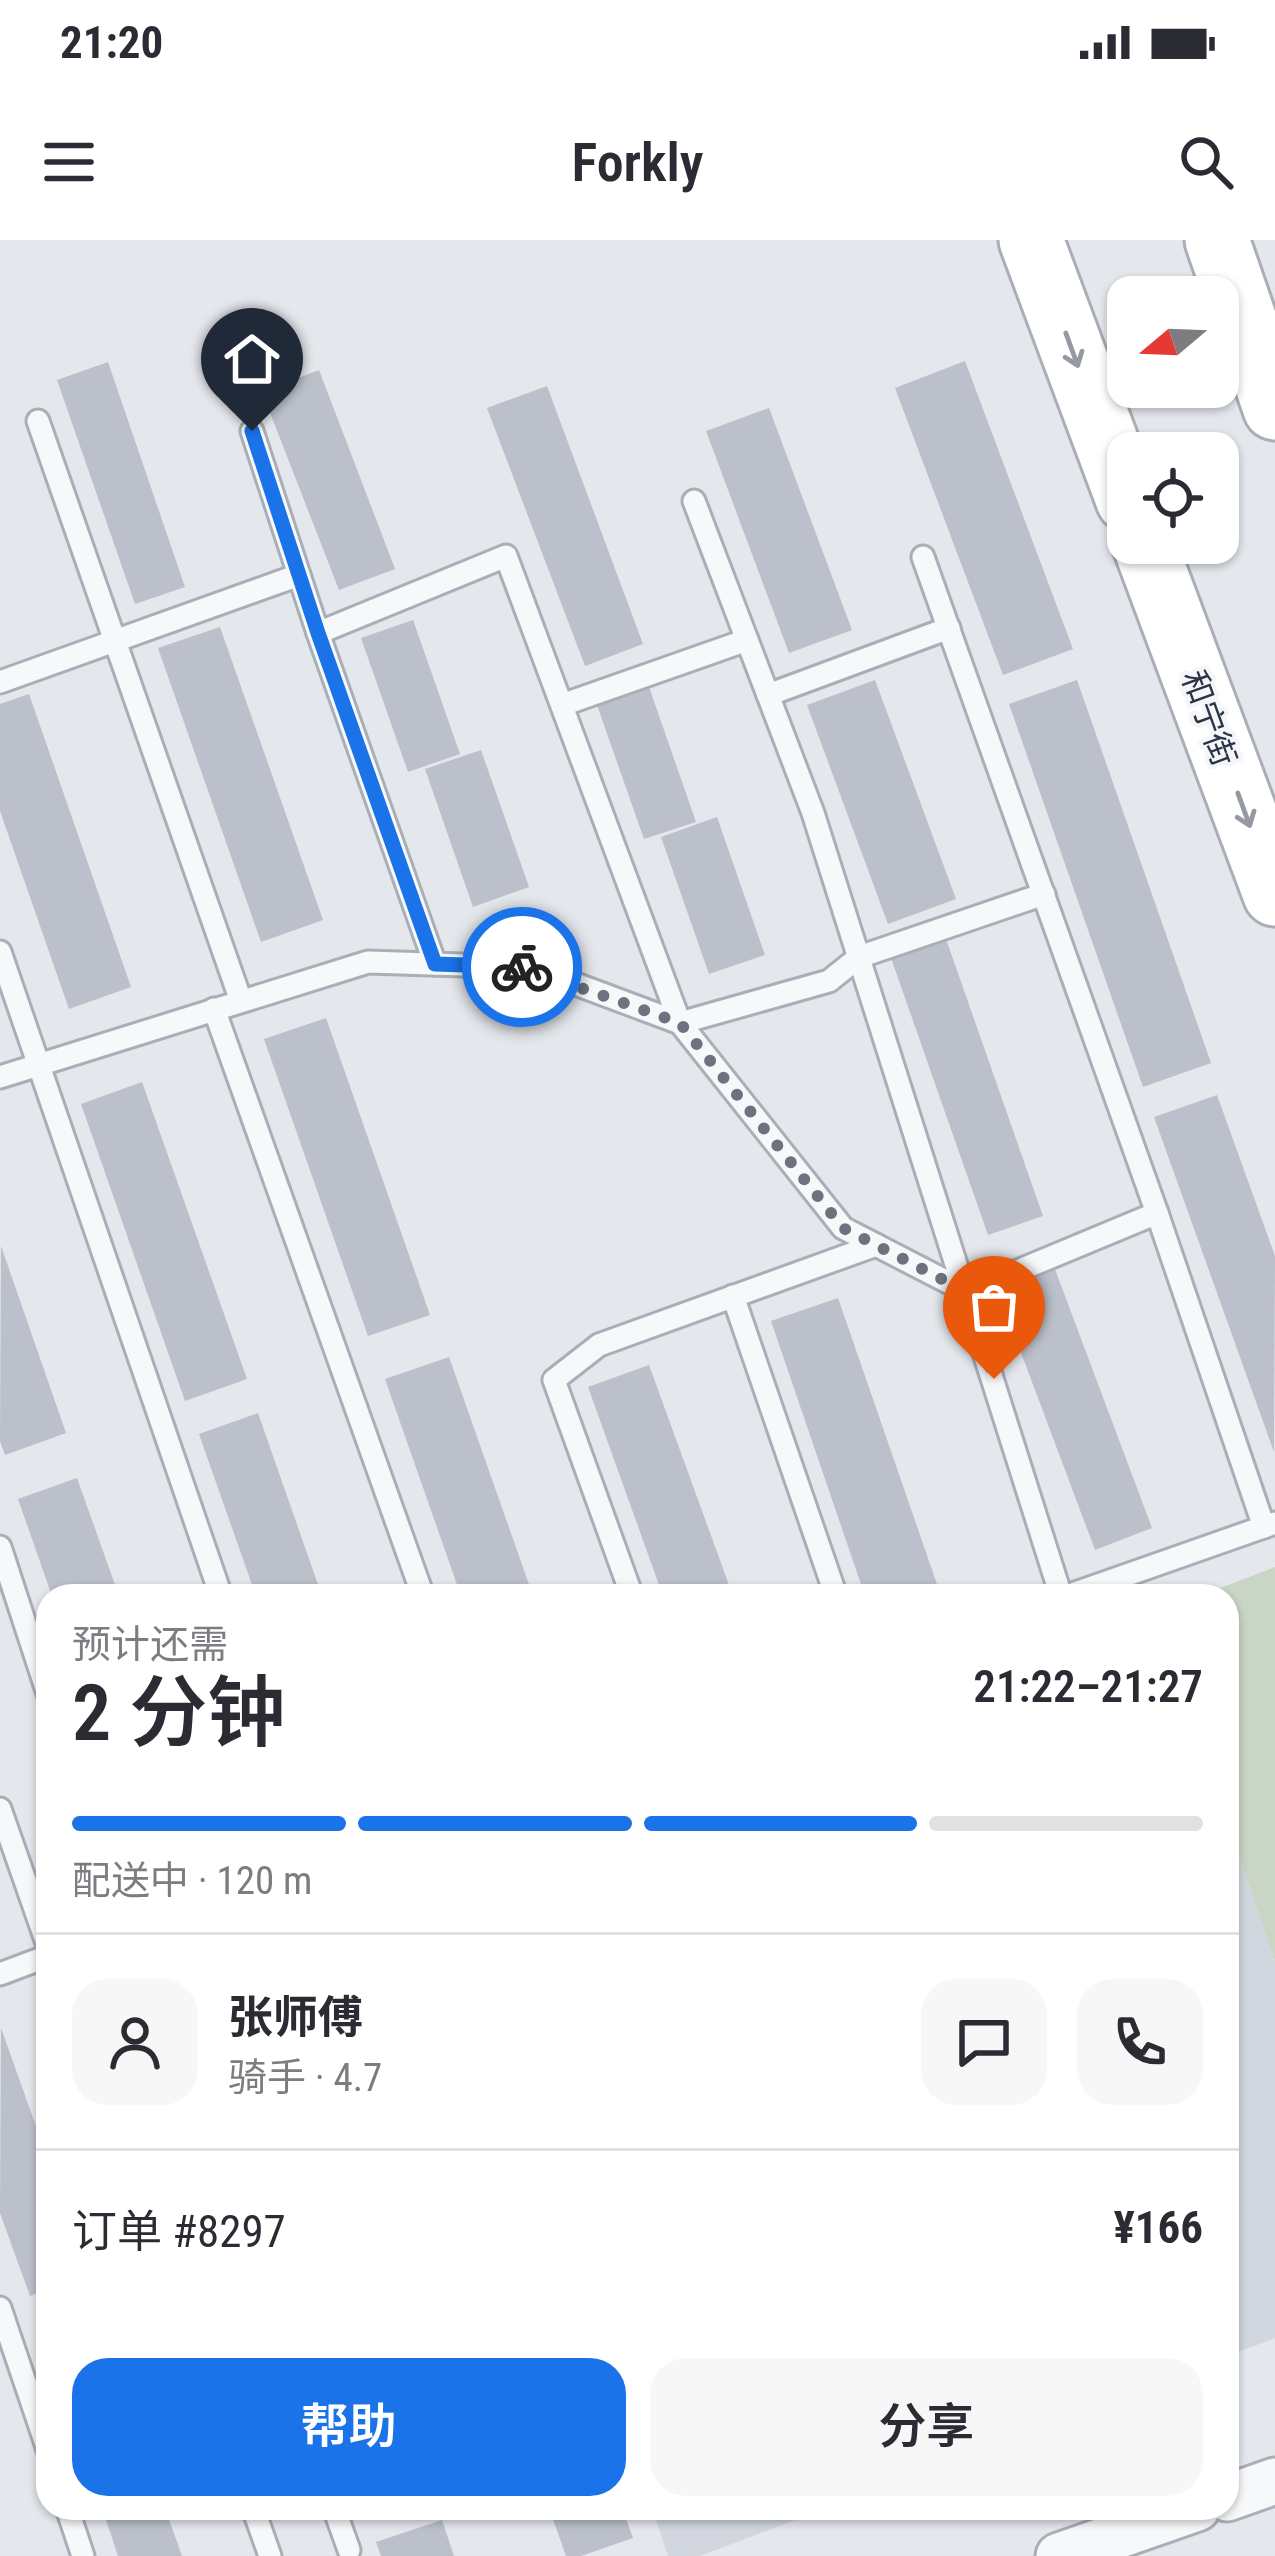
<!DOCTYPE html>
<html lang="zh">
<meta charset="utf-8">
<style>
:root{--surface:#fff;--page:#f7f7f7;--text:#2b2b33;--muted:#7c7c81;--line:#e1e1e2;--accent:#1a73e8}
body{margin:0;font-family:"Roboto Condensed","Noto Sans SC",sans-serif;background:var(--page);color:var(--text);height:100vh;display:flex;flex-direction:column;font-size:45px;white-space:nowrap}
*{box-sizing:border-box;margin:0}
p{font-size:39px;color:var(--muted)}
.icon{flex:none;width:66px;height:66px;fill:none;stroke:currentColor;stroke-width:2;stroke-linecap:round;stroke-linejoin:round}
.map{position:relative;flex:1;overflow:hidden}
.panel{position:absolute;left:36px;top:1344px;width:1203px;height:936px;display:flex;flex-direction:column;background:var(--surface);border-radius:36px;box-shadow:0 3px 9px #0004}
.panel>*{flex:none}
.needle{width:78px;rotate:251deg}
.fabs{position:absolute;left:1107px;top:36px;display:grid;gap:24px}
.fabs a{display:grid;place-items:center;width:132px;height:132px;border-radius:24px;background:var(--surface);box-shadow:0 3px 9px #0004;font-size:60px}
.pin{position:absolute;display:grid;place-items:center;width:102px;height:102px;color:#fff;margin:-123px -51px;border-radius:50% 50% 50% 0;rotate:-45deg;box-shadow:0 0 12px #0007}
.pin .icon{rotate:45deg}
.courier{position:absolute;display:grid;place-items:center;width:120px;height:120px;margin:-60px;border:9px solid #1a73e8;border-radius:50%;background:#fff;color:#222;box-shadow:0 3px 15px #0007}
.head em{font-style:normal;font-weight:600}
.head div{display:flex;flex-direction:column-reverse}
.head{display:flex;align-items:center;justify-content:space-between;height:204px;padding:0 36px}
h1{font-size:78px;font-weight:600;line-height:90px}
.bar{display:grid;grid-template-columns:repeat(4,1fr);gap:18px 12px;align-content:center;height:144px;padding:0 36px}
.bar i{height:15px;border-radius:9px;background:var(--line)}
.bar .active{background:var(--accent)}
.bar p{grid-column:span 4}
.line{display:flex;align-items:center;gap:30px;padding:0 36px;border-top:3px solid var(--line)}
.line div{flex:1}
.round{display:grid;place-items:center;flex:none;width:126px;height:126px;border-radius:36px;background:var(--page)}
.primary-button{display:flex;gap:24px;margin-top:auto;padding:24px 36px}
.primary-button a{flex:1;height:138px;border-radius:36px;background:var(--accent);color:#fff;font-size:48px;font-weight:600;line-height:138px;text-align:center}
.primary-button a+a{background:var(--page);color:var(--text)}
.status{display:flex;justify-content:space-between;align-items:center;height:84px;padding:0 60px;background:var(--surface);direction:ltr}
.status svg{height:33px;fill:currentColor}
header{display:flex;justify-content:space-between;align-items:center;height:156px;padding:0 36px;background:var(--surface);font-size:54px;font-weight:600}
.map>svg:first-child{display:block}
.built{fill:#d2d6de}
.green{fill:#c9d6c5}
.building{fill:#bbc0ca}
.lines{fill:none;stroke-linecap:round;stroke-linejoin:round}
.lane-casing{stroke:#a9aeb7;stroke-width:27}
.street-casing{stroke:#a9aeb7;stroke-width:51}
.secondary-casing{stroke:#a9aeb7;stroke-width:69}
.lane{stroke:#f7f8fa;stroke-width:21}
.street{stroke:#f7f8fa;stroke-width:45}
.secondary{stroke:#fff;stroke-width:63}
.oneway{stroke:#959aa2}
.done{stroke:#6c737f;stroke-width:12;stroke-dasharray:0 21.6}
.route{stroke:#1a73e8;stroke-width:15}
.labels{text-anchor:middle;dominant-baseline:central;stroke-width:9;stroke-linejoin:round;paint-order:stroke}
.street-label{font-size:33px;fill:#2b3445;stroke:#f4f6f9}
</style>
<div class="status"><b>21:20</b><svg viewBox="0 0 49 12"><path d="M0 12V9h3v3zM5 12V6h3v6zM10 12V3h3v9zM15 12V0h3v12zM26 1h20v11H26zM47 4h2v5h-2z"/></svg></div>
<header><svg class="icon" aria-label="menu" viewBox="0 0 24 24"><path d="M4 6h16M4 12h16M4 18h16"/></svg>Forkly<svg class="icon" aria-label="search" viewBox="0 0 24 24"><circle cx="10" cy="10" r="6"/><path d="M15 15l6 6"/></svg></header>
<div class="map">
<svg width="1275" height="2316" viewBox="0 0 1275 2316">
<rect width="100%" height="100%" fill="#e4e7ec"/>
<g class="built">
<polygon points="1227,1582 1275,1721 1275,2098 1227,2116"/>
<polygon points="652,2268 827,2268 700,2316 668,2316"/>
</g>
<polygon class="green" points="1275,1327 1275,1721 1227,1582 1227,1356 1200,1356"/>
<g class="building">
<polygon points="965,121 1073,409 1003,435 895,148"/>
<polygon points="108,122 185,347 135,364 57,140"/>
<polygon points="319,130 395,329 339,350 262,152"/>
<polygon points="547,146 643,404 585,426 487,168"/>
<polygon points="769,168 852,390 789,413 706,191"/>
<polygon points="413,380 460,514 408,532 361,398"/>
<polygon points="220,387 323,680 261,702 158,408"/>
<polygon points="875,440 956,659 888,684 807,465"/>
<polygon points="1077,440 1211,823 1143,847 1009,464"/>
<polygon points="649,447 696,582 644,599 597,465"/>
<polygon points="29,454 131,747 69,769 0,571 0,464"/>
<polygon points="481,510 529,647 473,667 425,529"/>
<polygon points="717,577 765,715 709,734 661,597"/>
<polygon points="946,699 1043,976 988,995 891,718"/>
<polygon points="326,778 430,1075 368,1096 264,799"/>
<polygon points="142,842 247,1139 185,1161 81,864"/>
<polygon points="1217,855 1275,1016 1274,1212 1154,877"/>
<polygon points="1,1006 66,1193 5,1215 0,1201"/>
<polygon points="1053,1024 1152,1288 1095,1310 996,1046"/>
<polygon points="838,1058 939,1350 922,1356 865,1356 771,1081"/>
<polygon points="449,1117 533,1356 461,1356 385,1139"/>
<polygon points="649,1125 733,1356 663,1356 588,1147"/>
<polygon points="258,1173 322,1356 256,1356 199,1194"/>
<polygon points="77,1238 119,1356 52,1356 18,1259"/>
<polygon points="1,1788 48,1920 48,2049 30,2056 0,1973"/>
<polygon points="48,2075 48,2112 47,2112 36,2080"/>
<polygon points="102,2268 165,2268 182,2316 118,2316"/>
<polygon points="549,2268 622,2268 633,2298 581,2316 566,2316"/>
<polygon points="442,2280 454,2316 381,2316 376,2302"/>
</g>
<g class="lines">
<defs>
<g id="lane">
<polyline points="38,181 241,761"/>
<polyline points="252,191 318,393 435,724"/>
<polyline points="694,261 813,573 1061,1356"/>
<polyline points="923,317 1157,973 1264,1287"/>
<polyline points="318,393 506,316 680,783 829,741 859,717 1044,654"/>
<polyline points="0,442 299,335"/>
<polyline points="768,455 949,388"/>
<polyline points="562,465 747,400"/>
<polyline points="0,712 221,1356"/>
<polyline points="214,769 423,1356"/>
<polyline points="0,837 368,722 530,727 680,783 843,988 967,1052 1157,973"/>
<polyline points="733,1056 836,1356"/>
<polyline points="0,1307 48,1454"/>
<polyline points="632,1356 554,1140 599,1105 876,1005"/>
<polyline points="1067,1356 1275,1283"/>
<polyline points="0,1569 48,1706"/>
<polyline points="0,1734 48,1716"/>
<polyline points="0,2068 48,2210"/>
<polyline points="67,2268 83,2316"/>
<polyline points="253,2268 270,2316"/>
<polyline points="334,2268 349,2310"/>
</g>
<g id="street">
<polyline points="1227,2258 1275,2241"/>
<polyline points="1059,2316 1197,2268"/>
</g>
<g id="secondary">
<polyline points="1031,0 1128,260"/>
<polyline points="1217,0 1275,168"/>
<polyline points="1144,303 1275,654"/>
</g>
</defs>
<use href="#lane" class="lane-casing"/>
<use href="#street" class="street-casing"/>
<use href="#secondary" class="secondary-casing"/>
<use href="#lane" class="lane"/>
<use href="#street" class="street"/>
<use href="#secondary" class="secondary"/>
</g>
<defs><path id="oneway-shaft" d="M-6 0H5M1.5-3L5.5 0L1.5 3" fill="none" stroke-width="1.6" stroke-linecap="round" stroke-linejoin="round" transform="scale(3)"/></defs>
<g class="oneway">
<use href="#oneway-shaft" transform="translate(1072 110) rotate(70)"/>
<use href="#oneway-shaft" transform="translate(1244 570) rotate(70)"/>
</g>
<g class="lines">
<polyline class="done" points="522,727 680,783 843,988 967,1052 994,1139"/>
<polyline class="route" points="252,191 318,393 435,724 522,727"/>
</g>
<g class="labels">
<g class="street-label">
<text transform="translate(1209 478) rotate(70)">和宁街</text>
</g>
</g>
</svg>
<div class="fabs">
<a><svg class="needle" viewBox="-14 -14 28 28"><path d="M0-13l5 13h-10z" fill="#e53935"/><path d="M0 13l5-13h-10z" fill="#7c7c81"/></svg></a>
<a><svg class="icon" aria-label="locate" viewBox="0 0 24 24"><circle cx="12" cy="12" r="6"/><path d="M12 2v4M12 18v4M2 12h4M18 12h4"/></svg></a>
</div>
<div class="pin" style="left:994px;top:1139px;background:#ea580c"><svg class="icon" aria-label="bag" viewBox="0 0 24 24"><path d="M5 8h14l-1 12H6zM9 8a3 3 0 0 1 6 0"/></svg></div>
<div class="pin" style="left:252px;top:191px;background:#1f2937"><svg class="icon" aria-label="home" viewBox="0 0 24 24"><path d="M3 11l9-7 9 7M6 9v11h12V9"/></svg></div>
<div class="courier" style="left:522px;top:727px"><svg class="icon" aria-label="bike" viewBox="0 0 24 24"><circle cx="6" cy="16" r="4"/><circle cx="18" cy="16" r="4"/><path d="M6 16l4-8h5l3 8M10 8l3 8H6M13 5h3"/></svg></div>
<section class="panel">
<div class="head"><div><h1>2 分钟</h1><p>预计还需</p></div><em>21:22–21:27</em></div>
<div class="bar"><i class="active"></i><i class="active"></i><i class="active"></i><i></i><p>配送中 · 120 m</p></div>
<div class="line" style="height:216px"><a class="round"><svg class="icon" aria-label="person" viewBox="0 0 24 24"><circle cx="12" cy="8" r="4"/><path d="M4 21q1-7 8-7t8 7"/></svg></a><div><b>张师傅</b><p>骑手 · 4.7</p></div><a class="round"><svg class="icon" aria-label="chat" viewBox="0 0 24 24"><path d="M4 5h16v11H9l-5 4z"/></svg></a><a class="round"><svg class="icon" aria-label="phone" viewBox="0 0 24 24"><path d="M5 4h4l2 5-3 2q2 4 5 5l2-3 5 2v4C11 20 4 13 5 4z"/></svg></a></div>
<div class="line" style="height:156px"><div>订单 #8297</div><b>¥166</b></div>
<div class="primary-button"><a>帮助</a><a>分享</a></div>
</section>
</div>
